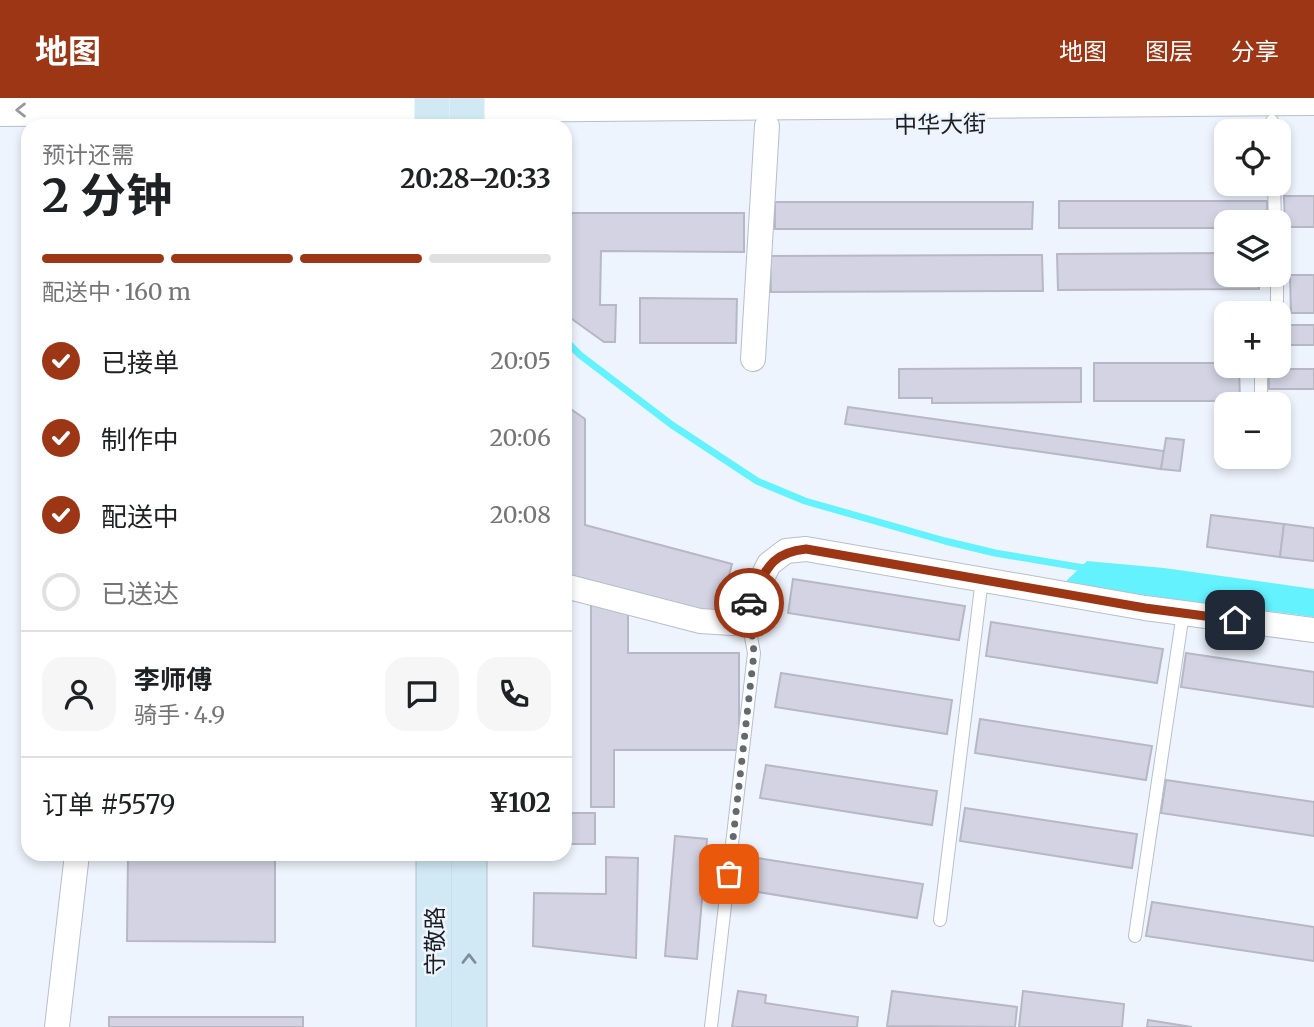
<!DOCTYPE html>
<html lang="zh">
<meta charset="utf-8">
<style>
:root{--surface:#fff;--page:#f6f6f6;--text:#202124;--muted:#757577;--line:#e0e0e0;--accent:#9d3615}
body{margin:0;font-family:Merriweather,"Noto Sans SC",serif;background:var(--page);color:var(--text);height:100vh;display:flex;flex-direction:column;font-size:26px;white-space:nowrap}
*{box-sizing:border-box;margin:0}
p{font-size:23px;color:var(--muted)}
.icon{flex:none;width:38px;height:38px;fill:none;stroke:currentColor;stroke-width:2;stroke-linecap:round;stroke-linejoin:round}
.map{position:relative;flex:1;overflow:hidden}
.drawer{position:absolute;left:21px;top:21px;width:551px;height:742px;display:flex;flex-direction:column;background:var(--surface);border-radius:21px;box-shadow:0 4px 10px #0003}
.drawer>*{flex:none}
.fabs{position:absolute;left:1214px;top:21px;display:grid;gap:14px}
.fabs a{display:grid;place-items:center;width:77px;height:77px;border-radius:14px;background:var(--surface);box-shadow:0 4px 10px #0003;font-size:35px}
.pin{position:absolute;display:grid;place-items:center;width:60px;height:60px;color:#fff;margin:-30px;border-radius:14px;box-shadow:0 4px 10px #0006}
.courier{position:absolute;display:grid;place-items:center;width:70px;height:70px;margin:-35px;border:5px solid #9d3615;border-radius:50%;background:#fff;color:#222;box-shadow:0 2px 9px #0007}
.summary em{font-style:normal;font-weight:700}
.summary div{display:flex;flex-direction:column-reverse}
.summary{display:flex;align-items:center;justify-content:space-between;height:119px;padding:0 21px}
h1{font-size:46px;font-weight:700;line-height:52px}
.bar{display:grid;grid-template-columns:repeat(4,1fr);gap:10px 7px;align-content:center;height:84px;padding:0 21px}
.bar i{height:9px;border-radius:5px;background:var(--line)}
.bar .active{background:var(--accent)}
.bar p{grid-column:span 4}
.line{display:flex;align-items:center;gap:18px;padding:0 21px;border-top:2px solid var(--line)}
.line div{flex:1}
.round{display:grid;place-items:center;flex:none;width:74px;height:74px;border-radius:21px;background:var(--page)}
ol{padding:0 21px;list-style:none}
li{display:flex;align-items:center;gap:21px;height:77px}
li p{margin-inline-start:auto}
li .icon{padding:7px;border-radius:50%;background:var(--accent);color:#fff;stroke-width:4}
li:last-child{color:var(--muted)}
li i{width:38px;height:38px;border:4px solid var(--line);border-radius:50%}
header{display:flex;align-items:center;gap:42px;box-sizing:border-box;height:98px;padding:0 35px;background:var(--accent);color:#fff}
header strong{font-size:33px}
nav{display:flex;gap:38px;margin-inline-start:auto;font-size:24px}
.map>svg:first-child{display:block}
.water{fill:#64f2ff}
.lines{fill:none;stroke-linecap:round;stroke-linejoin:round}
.stream{stroke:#64f2ff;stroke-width:7}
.building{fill:#d3d3e3;stroke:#b7b7c6;stroke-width:2}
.service-casing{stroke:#b6bfcd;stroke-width:14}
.minor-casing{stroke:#b6bfcd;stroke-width:26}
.tertiary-casing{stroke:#b6bfcd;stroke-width:32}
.secondary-casing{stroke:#b6bfcd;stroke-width:37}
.service{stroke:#fff;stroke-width:12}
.minor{stroke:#fff;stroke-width:24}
.tertiary{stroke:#fff;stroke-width:30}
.secondary{stroke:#d0e9f5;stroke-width:35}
.oneway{stroke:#98999c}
.oneway2{stroke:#7e8d96}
.done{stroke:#64686f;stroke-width:7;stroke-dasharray:0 12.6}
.route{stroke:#9d3615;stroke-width:9}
.labels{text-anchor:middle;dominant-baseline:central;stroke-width:5;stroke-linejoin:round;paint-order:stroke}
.street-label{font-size:23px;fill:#1a1d22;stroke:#eef4fd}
</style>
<header>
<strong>地图</strong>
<nav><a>地图</a><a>图层</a><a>分享</a></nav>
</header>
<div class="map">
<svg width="1314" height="929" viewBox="0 0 1314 929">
<rect width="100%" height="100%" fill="#eef4fd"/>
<path class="water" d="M1087 463 1164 470 1314 491V519C1231 508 1147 499 1064 485Z"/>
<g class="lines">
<polyline class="stream" points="565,242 580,257 672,327 757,383 805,403 945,443 995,455 1090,471"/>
</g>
<g class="building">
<polygon points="1284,98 1314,98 1314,129 1285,129"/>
<polygon points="1059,103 1267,103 1267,124 1227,124 1227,130 1059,130"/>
<polygon points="775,104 1033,104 1032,131 775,131"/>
<polygon points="570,115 744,115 744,154 601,153 600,207 616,207 615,244 604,244 565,216 565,132 570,132"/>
<polygon points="1227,155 1227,177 1259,177 1259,191 1058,192 1057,156"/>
<polygon points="1042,157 1043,193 771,194 770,158"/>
<polygon points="1290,177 1314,177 1314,215 1291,215"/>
<polygon points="640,200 737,201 736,245 640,245"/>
<rect x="1280" y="227" width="34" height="20"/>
<polygon points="1094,265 1227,265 1227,268 1239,268 1240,303 1094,303"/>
<polygon points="1081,270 1081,304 932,305 932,300 899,300 899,271"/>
<rect x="1269" y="271" width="45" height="20"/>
<polygon points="565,307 585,321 585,427 732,466 719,517 565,476"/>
<polygon points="848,309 1164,353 1161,371 845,326"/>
<polygon points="1166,340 1184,342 1180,373 1161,371"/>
<polygon points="1211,417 1284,426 1280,459 1207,449"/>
<polygon points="1284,426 1314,430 1314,463 1280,459"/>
<polygon points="793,481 965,508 959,542 788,515"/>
<polygon points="591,506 628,513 628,555 739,555 739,652 614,652 614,709 591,709"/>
<polygon points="991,524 1163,551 1157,585 986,558"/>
<polygon points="1186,555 1314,574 1314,609 1181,589"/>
<polygon points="781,575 952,602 947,636 775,609"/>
<polygon points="980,621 1152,648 1146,682 975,655"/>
<polygon points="766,667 937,693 932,727 760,700"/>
<polygon points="1166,682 1314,704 1314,738 1161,715"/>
<polygon points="965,710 1137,736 1132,770 960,743"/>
<rect x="565" y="715" width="30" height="31"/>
<polygon points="675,738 707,741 697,861 665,858"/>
<polygon points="128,756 275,756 275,844 127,843"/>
<polygon points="606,759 638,760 636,860 533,848 534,795 606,796"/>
<polygon points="751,759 923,786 917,820 746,792"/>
<polygon points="1152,804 1314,829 1314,863 1146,838"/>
<polygon points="738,893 766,897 765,905 858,919 857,929 732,929"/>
<polygon points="892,893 1017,909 1015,929 887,928"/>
<polygon points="1023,893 1124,906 1122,929 1019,929"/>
<rect x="109" y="919" width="194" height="10"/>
<polygon points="1148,922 1192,929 1147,929"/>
</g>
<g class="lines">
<defs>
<g id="service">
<polyline points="1272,23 1272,33"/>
<polyline points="1274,86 1275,124"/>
<polyline points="1274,215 1277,208 1277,177"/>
<polyline points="1261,306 1261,268"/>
<polyline points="940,822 982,481"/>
<polyline points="1135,838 1183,515"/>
<polyline points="711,929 754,555 746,512"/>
</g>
<g id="minor">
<polyline points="753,261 767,28"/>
<polyline points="565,488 700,523 732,525 746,512 769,466 786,453 806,451 1145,510 1314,532"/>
<polyline points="57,929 77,756"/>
</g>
<polyline id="tertiary" points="0,13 1314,2"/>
<g id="secondary">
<polyline points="432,0 432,28"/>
<polyline points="467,28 467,0"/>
<polyline points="434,756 434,929"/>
<polyline points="469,756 469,929"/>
</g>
</defs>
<use href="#service" class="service-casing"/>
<use href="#minor" class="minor-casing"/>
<use href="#tertiary" class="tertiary-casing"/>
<use href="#secondary" class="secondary-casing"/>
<use href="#service" class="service"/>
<use href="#minor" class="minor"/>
<use href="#tertiary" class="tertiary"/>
<use href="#secondary" class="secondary"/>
</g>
<defs><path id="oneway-chevron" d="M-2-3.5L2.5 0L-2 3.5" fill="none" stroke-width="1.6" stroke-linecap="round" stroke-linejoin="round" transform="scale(1.75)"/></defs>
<use class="oneway" href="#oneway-chevron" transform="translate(21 12) rotate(180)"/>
<use class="oneway2" href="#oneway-chevron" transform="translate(469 861) rotate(-90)"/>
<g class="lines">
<polyline class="done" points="729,776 754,555 752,536 746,512 749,505"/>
<path class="route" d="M749 505C766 474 768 455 806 451L1145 510 1235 522"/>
</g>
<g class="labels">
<g class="street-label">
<text transform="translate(940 26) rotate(-1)">中华大街</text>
<text transform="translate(434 843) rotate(-90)">守敬路</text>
</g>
</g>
</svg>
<div class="fabs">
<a><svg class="icon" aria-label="locate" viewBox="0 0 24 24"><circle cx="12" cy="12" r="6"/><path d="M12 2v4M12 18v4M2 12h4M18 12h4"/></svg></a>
<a><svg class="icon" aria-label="layers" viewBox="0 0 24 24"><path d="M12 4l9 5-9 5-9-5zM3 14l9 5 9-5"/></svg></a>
<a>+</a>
<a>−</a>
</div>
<div class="pin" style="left:729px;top:776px;background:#ea580c"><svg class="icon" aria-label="bag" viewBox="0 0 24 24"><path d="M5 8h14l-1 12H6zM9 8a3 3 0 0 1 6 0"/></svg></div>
<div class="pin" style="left:1235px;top:522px;background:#1f2937"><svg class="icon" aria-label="home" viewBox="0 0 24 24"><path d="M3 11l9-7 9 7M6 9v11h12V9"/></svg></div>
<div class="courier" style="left:749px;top:505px"><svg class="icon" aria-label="car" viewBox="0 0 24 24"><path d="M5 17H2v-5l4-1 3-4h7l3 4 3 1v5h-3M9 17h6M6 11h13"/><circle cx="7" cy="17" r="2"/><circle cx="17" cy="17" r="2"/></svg></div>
<section class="drawer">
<div class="summary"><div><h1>2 分钟</h1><p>预计还需</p></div><em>20:28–20:33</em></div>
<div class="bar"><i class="active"></i><i class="active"></i><i class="active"></i><i></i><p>配送中 · 160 m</p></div>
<ol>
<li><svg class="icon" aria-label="check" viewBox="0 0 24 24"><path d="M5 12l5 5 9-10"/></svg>已接单<p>20:05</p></li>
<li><svg class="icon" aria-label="check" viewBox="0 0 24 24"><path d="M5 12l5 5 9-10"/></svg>制作中<p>20:06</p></li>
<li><svg class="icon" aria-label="check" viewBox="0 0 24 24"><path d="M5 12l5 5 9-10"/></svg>配送中<p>20:08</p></li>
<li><i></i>已送达</li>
</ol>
<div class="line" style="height:126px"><a class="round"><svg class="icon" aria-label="person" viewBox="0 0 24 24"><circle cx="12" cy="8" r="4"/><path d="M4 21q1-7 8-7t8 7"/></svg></a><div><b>李师傅</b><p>骑手 · 4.9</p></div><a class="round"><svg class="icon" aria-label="chat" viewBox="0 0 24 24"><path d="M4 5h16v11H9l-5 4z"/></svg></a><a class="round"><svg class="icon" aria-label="phone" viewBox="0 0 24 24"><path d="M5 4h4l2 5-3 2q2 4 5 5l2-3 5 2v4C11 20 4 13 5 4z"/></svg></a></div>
<div class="line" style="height:91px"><div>订单 #5579</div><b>¥102</b></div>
</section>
</div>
